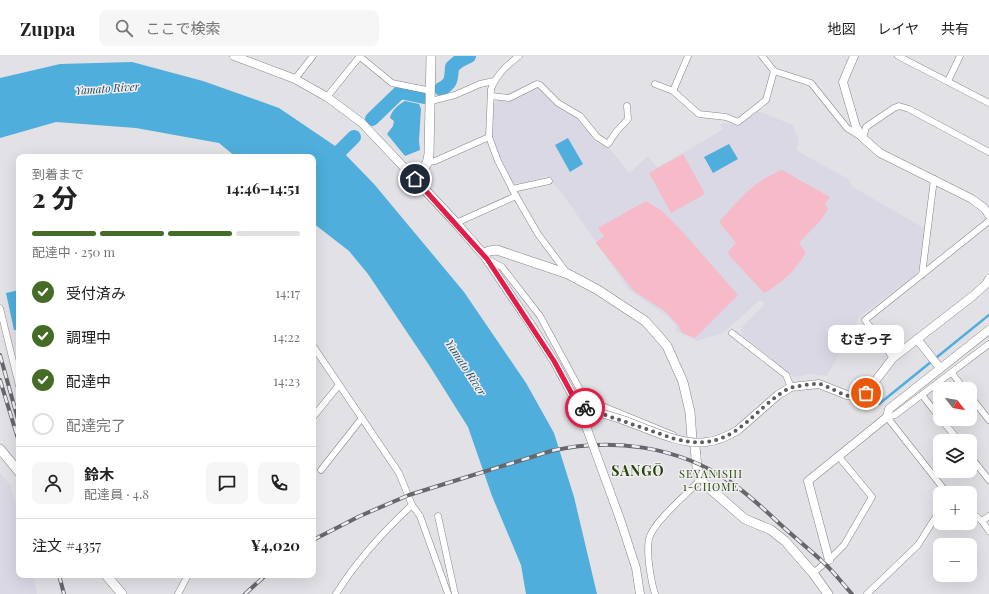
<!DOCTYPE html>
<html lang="ja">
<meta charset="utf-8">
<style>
:root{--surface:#fff;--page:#f6f6f6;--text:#222;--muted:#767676;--line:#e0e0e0;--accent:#456c27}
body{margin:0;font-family:"Playfair Display","Noto Sans JP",serif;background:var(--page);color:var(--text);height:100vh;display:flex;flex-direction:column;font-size:15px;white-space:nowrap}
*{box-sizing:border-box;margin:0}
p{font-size:13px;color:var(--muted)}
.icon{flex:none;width:22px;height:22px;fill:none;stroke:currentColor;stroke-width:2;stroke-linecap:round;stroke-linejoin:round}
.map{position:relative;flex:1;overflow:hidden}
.panel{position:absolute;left:16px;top:98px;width:300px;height:424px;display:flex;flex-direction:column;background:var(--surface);border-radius:8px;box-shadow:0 4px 16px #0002}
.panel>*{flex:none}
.needle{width:26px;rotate:121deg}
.fabs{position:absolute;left:933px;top:326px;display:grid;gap:8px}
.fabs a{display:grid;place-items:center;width:44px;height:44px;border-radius:8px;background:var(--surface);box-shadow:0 4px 16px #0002;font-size:20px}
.pin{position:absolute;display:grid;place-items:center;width:34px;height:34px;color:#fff;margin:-17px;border:2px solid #fff;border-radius:50%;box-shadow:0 1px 4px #0007}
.courier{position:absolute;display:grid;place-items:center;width:40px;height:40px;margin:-20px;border:3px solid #e11d48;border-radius:50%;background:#fff;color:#222;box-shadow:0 1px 5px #0007}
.bubble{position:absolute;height:28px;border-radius:8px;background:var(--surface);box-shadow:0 4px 16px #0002;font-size:13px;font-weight:700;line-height:28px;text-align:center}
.summary em{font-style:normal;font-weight:700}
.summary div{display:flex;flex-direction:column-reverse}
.summary{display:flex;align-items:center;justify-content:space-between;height:68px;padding:0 16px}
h1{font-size:26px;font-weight:700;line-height:30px}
.bar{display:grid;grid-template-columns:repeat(4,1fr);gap:6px 4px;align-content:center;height:48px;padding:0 16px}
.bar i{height:5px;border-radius:3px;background:var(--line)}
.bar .active{background:var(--accent)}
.bar p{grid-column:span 4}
.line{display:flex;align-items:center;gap:10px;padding:0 16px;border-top:1px solid var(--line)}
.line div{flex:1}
.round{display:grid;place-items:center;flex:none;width:42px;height:42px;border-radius:8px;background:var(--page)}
ol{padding:0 16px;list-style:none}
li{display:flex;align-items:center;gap:12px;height:44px}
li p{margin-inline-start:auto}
li .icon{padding:4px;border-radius:50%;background:var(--accent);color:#fff;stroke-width:4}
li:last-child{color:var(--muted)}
li i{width:22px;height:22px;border:2px solid var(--line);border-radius:50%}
header{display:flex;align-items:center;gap:24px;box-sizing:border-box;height:56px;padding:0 20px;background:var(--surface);border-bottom:1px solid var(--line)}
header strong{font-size:19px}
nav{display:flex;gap:22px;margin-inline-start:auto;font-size:14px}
.search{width:280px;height:36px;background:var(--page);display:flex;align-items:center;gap:10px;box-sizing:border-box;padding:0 14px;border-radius:8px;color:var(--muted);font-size:15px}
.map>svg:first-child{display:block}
.built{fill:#dbd8e5}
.green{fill:#f6bac8}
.water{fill:#4faedb}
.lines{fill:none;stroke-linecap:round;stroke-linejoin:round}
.stream{stroke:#4faedb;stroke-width:2.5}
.river{stroke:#4faedb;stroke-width:14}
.minor-casing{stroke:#868589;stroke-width:7}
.tertiary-casing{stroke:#868589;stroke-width:9}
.secondary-casing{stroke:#868589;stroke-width:10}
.minor{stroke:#fff;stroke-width:6}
.tertiary{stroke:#fff;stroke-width:8}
.secondary{stroke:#fff;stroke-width:9}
.rail-casing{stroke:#67666a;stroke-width:4}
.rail{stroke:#f0eef3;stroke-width:2.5;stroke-dasharray:8;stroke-linecap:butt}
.tertiary-bridge-casing{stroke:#868589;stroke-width:9;stroke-linecap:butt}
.tertiary-bridge{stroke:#fff;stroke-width:8}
.done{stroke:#5d5c5f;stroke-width:4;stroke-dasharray:0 7.2}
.route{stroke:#e11d48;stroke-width:5}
.labels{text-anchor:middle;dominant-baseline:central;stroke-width:3;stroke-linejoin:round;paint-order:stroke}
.water-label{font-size:11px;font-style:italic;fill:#234b5f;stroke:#f0eef3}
.neighbourhood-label{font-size:11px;letter-spacing:1px;fill:#264803;stroke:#f0eef3}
.district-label{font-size:14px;font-weight:bold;letter-spacing:1px;fill:#264803;stroke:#f0eef3}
</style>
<header>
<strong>Zuppa</strong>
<div class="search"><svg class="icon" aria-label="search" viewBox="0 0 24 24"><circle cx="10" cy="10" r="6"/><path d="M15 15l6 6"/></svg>ここで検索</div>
<nav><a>地図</a><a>レイヤ</a><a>共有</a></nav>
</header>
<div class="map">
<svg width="989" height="538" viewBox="0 0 989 538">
<rect width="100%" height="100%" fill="#e2e1e6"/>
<g class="built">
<polygon points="534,31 540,32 579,62 596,86 608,92 618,102 629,117 648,100 657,111 685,96 723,73 720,69 725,67 738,69 758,55 793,69 799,85 796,94 848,123 853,131 924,172 920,211 916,219 859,261 827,320 811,318 794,321 743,280 741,272 765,248 760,244 723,277 697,285 676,275 676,269 667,260 629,234 564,140 547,120 526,128 510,127 493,90 491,76 494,47 497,43"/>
<polygon points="0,417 11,430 19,462 19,519 33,519 37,538 0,538"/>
</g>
<g class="green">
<polygon points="683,98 705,138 671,157 649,117"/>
<path d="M782 114 830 141 825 148 828 153 820 165 799 187 806 197C794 215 784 226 764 237L727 197 736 187 719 166C740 143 752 126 782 114Z"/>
<polygon points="646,145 662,155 681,174 738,239 695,282 682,277 678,269 666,256 634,235 596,187 604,180 598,172"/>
</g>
<g class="water">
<polygon points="132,6 203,25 279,52 341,94 374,128 464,236 526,327 554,377 574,441 597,538 526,538 521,509 492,440 468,371 429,309 368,218 349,195 313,167 313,101 236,101 219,87 136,72 56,66 0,82 0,22 60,8"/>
<path d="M405 45 419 48 421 53 419 85 420 94 405 100 387 78 393 70 394 65 390 62C391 55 399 48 405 45Z"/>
<polygon points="568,82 583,108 570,116 555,89"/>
<polygon points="729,88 738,103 713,117 704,101"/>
<polygon points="19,234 19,274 14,274 6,237"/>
</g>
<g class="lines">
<polyline class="stream" points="879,348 989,259"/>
<g class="river">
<path d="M441 33C452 27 451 23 452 11L459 5 469 0"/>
<polyline points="372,63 400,36 424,41"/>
<polyline points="327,108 354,81"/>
</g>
<defs>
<g id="minor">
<polyline points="359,0 392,27 431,35"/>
<path d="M519 0C507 9 497 18 491 33L489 81 498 105 516 140 538 178 567 217"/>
<polyline points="762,0 774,15 811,27 847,72 863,82 866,71 894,52 899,50 909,53 989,96"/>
<polyline points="898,0 989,47"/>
<polyline points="295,23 313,0"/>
<polyline points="948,25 960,0"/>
<polyline points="655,28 673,35 699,58 726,61 738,66 766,44 774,15"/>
<polyline points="673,35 688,0"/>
<polyline points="491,40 509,42 537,28 540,29 558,47 580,60 597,81 608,88 616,76 628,63 627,50"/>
<polyline points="327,41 360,0"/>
<polyline points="431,45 455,39 480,28 494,25"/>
<polyline points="428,106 435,105 489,81"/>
<polyline points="512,133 549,125"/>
<polyline points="456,167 516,140"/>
<polyline points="487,203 502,211 540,260 585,343 673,379"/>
<polyline points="922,219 934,123"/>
<polyline points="0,252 19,330"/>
<polyline points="732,277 786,319 791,331"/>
<polyline points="313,290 399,417 412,449 420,460 448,538"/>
<polyline points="893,302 865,264 989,165"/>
<polyline points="952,317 964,333"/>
<polyline points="922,339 940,362"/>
<polyline points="970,340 989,364"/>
<polyline points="313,361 339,329"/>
<polyline points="941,363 959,385"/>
<polyline points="970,400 989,424"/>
<polyline points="321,414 362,362"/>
<polyline points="947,437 887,361 895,359 989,288"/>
<polyline points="970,456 982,465 989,475"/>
<polyline points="438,460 455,538"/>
<polyline points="982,465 989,460"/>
<polyline points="813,517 829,504 844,489 872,441 839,401"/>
<polyline points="178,538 188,519"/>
<path d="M336 538C356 506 385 474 412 449"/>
<path d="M655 538C651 525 645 492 650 480 656 464 687 438 700 424"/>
<polyline points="867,538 918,489 940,454"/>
</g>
<g id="tertiary">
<polyline points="234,0 295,23 327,41 362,67 415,123"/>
<polyline points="854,0 843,26 856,71 863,82 880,97 972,143 984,152 989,159"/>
<polyline points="483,198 531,269"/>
<polyline points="917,283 940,312"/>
<polyline points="738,374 778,339 791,331 819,328 847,339 858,341 866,337 893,302 974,239 986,228 989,223"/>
<polyline points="620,463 636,512 640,538"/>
<polyline points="829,504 808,425 887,361 889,353 989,274"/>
</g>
<g id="secondary">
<path d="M431 0 429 98C428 109 423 115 415 123L456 167 483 198 489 195 497 194 568 218 598 234 645 265 655 276 667 290 683 326 690 356 692 383 695 391 697 411 700 424 745 463 771 474 785 485 813 517 828 538"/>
<polyline points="0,393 19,416"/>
<polyline points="106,519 122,538"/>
</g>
</defs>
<use href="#minor" class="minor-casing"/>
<use href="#tertiary" class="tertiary-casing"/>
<use href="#secondary" class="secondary-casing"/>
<use href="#minor" class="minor"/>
<use href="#tertiary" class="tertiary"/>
<use href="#secondary" class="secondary"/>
<defs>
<g id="rail">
<polyline points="0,299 19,367"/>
<polyline points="0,324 19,386"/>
<path d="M313 484 360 460 409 439 551 395C611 381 677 390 729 425 747 437 764 453 780 468 794 481 809 493 823 506 834 516 842 527 852 538"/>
<polyline points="59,519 64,538"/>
<polyline points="245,538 266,519"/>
</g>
</defs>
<use href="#rail" class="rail-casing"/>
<use href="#rail" class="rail"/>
<defs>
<g id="tertiary-bridge">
<polyline points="531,269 554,305 579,351 620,463"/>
<path d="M579 351C594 355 609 359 623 364 646 372 682 390 706 386 718 385 728 380 738 374"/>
</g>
</defs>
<use href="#tertiary-bridge" class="tertiary-bridge-casing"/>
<use href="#tertiary-bridge" class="tertiary-bridge"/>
</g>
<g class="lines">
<path class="done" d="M585 352 675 383C720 394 736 376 767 348 775 342 783 334 793 331 799 330 815 327 820 328 831 331 847 343 858 341 860 341 864 338 866 337"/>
<polyline class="route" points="415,123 487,203 554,305 579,351 585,352"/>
</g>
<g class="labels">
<g class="water-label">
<text transform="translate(107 32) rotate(-4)">Yamato River</text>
<text transform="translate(466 311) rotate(57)">Yamato River</text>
</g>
<g class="neighbourhood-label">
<text x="711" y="417">SEYANISHI<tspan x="711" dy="13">1-CHOME</tspan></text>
</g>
<g class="district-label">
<text x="638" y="414">SANGŌ</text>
</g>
</g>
</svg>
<div class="fabs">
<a><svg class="needle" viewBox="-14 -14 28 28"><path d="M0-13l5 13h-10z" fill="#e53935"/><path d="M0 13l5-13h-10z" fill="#767676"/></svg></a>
<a><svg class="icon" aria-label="layers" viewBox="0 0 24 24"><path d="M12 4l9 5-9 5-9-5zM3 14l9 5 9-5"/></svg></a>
<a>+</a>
<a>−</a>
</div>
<div class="pin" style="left:866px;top:337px;background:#ea580c"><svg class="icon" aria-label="bag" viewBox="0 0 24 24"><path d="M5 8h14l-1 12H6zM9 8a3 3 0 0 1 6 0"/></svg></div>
<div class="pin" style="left:415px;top:123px;background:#1f2937"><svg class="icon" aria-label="home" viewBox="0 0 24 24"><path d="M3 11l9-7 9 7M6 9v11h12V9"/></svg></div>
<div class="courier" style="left:585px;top:352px"><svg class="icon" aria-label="bike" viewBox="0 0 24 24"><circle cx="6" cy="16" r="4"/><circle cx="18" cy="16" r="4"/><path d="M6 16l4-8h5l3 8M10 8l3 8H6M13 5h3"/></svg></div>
<div class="bubble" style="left:828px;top:269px;width:76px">むぎっ子</div>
<section class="panel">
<div class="summary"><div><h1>2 分</h1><p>到着まで</p></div><em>14:46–14:51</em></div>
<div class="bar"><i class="active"></i><i class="active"></i><i class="active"></i><i></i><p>配達中 · 250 m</p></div>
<ol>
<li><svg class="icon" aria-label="check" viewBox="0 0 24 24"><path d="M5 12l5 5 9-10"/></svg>受付済み<p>14:17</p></li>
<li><svg class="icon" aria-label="check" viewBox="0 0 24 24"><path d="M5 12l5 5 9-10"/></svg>調理中<p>14:22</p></li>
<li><svg class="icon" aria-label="check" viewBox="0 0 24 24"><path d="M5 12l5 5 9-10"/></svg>配達中<p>14:23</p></li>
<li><i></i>配達完了</li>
</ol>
<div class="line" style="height:72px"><a class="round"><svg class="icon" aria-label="person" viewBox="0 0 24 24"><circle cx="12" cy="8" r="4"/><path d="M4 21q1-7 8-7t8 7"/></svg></a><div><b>鈴木</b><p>配達員 · 4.8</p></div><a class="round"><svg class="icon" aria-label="chat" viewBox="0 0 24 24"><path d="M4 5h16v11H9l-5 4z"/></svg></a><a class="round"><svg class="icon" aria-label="phone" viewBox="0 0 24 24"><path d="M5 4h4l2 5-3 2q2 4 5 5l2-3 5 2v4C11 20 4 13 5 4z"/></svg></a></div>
<div class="line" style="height:52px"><div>注文 #4357</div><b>¥4,020</b></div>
</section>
</div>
